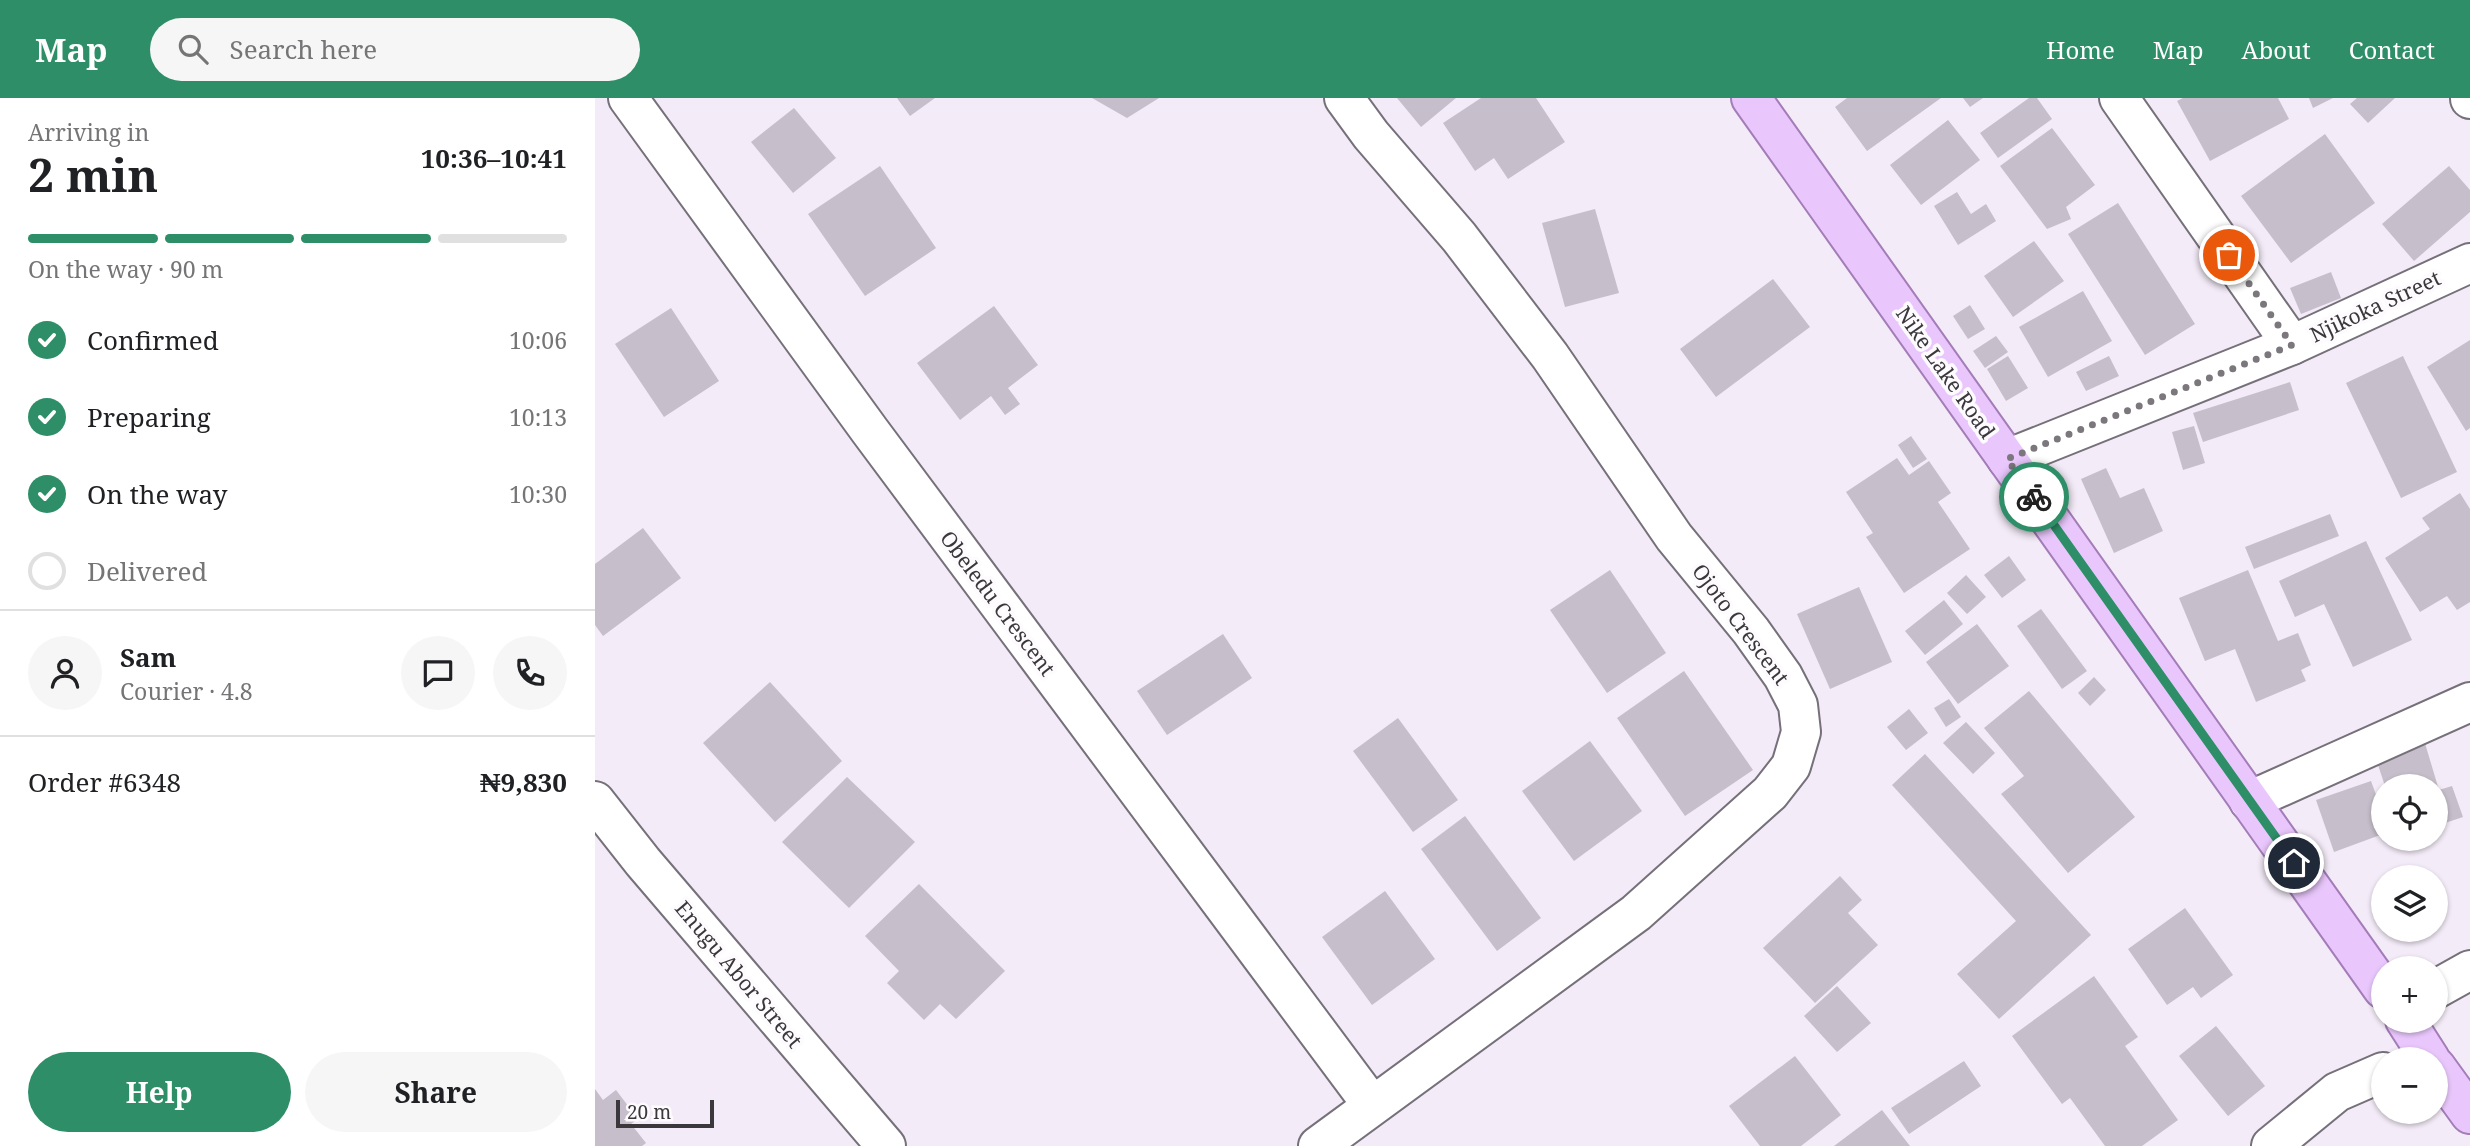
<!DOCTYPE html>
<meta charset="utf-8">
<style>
:root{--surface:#fff;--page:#f6f6f6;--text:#202124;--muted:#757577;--line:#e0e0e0;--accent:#2d8e68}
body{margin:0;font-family:"Noto Serif",serif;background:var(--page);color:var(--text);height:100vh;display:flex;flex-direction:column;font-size:26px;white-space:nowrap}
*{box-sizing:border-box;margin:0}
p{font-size:23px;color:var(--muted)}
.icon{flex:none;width:38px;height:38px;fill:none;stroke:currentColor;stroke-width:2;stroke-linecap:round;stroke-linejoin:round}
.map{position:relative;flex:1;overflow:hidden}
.sheet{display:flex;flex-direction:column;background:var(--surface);width:595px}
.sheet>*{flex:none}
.buttons{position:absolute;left:1776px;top:676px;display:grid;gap:14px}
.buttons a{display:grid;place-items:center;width:77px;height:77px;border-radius:50%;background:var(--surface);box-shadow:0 2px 5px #0004;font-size:35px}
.scale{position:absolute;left:21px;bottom:18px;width:98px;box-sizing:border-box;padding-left:7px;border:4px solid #3b383c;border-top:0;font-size:19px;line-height:24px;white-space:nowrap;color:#3b383c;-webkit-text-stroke:5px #fdfbfd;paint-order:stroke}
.pin{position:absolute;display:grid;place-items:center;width:60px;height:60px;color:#fff;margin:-30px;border:4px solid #fff;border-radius:50%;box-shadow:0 2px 7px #0007}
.courier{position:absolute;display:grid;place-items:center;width:70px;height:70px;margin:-35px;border:5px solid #2d8e68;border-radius:50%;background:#fff;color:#222;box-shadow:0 2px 9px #0007}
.overview em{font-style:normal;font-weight:700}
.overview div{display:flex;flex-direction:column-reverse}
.overview{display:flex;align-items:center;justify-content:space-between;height:119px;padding:0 28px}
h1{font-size:46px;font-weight:700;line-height:52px}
.bar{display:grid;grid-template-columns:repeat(4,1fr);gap:10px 7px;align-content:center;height:84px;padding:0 28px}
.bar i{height:9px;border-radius:5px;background:var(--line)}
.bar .current{background:var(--accent)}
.bar p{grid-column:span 4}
.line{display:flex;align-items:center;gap:18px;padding:0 28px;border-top:2px solid var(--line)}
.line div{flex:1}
.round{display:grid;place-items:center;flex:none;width:74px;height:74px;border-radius:37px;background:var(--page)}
ol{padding:0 28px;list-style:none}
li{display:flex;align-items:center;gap:21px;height:77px}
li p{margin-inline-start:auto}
li .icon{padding:7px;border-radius:50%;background:var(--accent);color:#fff;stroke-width:4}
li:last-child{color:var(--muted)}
li i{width:38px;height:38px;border:4px solid var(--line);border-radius:50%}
.action{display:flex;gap:14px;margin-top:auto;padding:14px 28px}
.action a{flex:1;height:80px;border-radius:42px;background:var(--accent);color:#fff;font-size:28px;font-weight:700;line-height:80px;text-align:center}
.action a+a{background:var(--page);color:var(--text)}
header{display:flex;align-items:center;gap:42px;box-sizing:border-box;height:98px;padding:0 35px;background:var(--accent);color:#fff}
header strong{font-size:33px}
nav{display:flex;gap:38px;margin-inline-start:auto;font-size:24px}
.search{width:490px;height:63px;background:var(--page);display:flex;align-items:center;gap:18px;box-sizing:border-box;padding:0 24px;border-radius:38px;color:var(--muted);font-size:26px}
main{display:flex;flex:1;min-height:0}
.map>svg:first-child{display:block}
.building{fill:#c6bfcb}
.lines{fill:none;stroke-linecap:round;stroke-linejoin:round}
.minor-casing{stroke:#76707a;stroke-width:42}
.primary-casing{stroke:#a37cb8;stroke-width:42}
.minor{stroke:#fff;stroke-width:38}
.primary{stroke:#e9c7fc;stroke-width:38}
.done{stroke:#7b777d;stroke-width:7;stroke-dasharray:0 12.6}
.route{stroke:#2d8e68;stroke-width:9}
.labels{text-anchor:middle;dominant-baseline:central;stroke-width:7;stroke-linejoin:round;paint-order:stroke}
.street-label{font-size:21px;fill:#3b383c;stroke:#fdfbfd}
</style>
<header>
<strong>Map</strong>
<div class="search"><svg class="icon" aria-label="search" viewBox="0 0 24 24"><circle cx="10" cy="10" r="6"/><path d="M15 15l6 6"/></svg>Search here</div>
<nav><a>Home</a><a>Map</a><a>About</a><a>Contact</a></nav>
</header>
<main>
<section class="sheet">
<div class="overview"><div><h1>2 min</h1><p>Arriving in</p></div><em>10:36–10:41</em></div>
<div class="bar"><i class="current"></i><i class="current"></i><i class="current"></i><i></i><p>On the way · 90 m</p></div>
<ol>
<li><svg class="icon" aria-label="check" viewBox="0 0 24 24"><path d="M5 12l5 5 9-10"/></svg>Confirmed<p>10:06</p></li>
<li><svg class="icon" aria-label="check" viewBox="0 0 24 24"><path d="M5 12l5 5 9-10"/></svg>Preparing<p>10:13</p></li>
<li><svg class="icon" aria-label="check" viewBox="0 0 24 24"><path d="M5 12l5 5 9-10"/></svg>On the way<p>10:30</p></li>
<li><i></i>Delivered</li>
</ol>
<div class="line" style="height:126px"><a class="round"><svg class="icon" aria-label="person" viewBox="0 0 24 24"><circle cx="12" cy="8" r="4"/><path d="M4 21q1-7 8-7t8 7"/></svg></a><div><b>Sam</b><p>Courier · 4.8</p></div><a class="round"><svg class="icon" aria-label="chat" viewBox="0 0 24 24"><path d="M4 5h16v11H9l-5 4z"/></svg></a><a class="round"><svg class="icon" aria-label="phone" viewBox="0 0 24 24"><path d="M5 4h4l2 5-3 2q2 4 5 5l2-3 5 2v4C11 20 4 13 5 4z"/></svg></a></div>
<div class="line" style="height:91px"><div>Order #6348</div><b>₦9,830</b></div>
<div class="action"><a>Help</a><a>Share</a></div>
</section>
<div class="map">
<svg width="1875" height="1048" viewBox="0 0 1875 1048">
<rect width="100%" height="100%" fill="#f3ebf7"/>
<g class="building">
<polygon points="302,0 340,0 315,18"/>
<polygon points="497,0 564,0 532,20"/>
<polygon points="802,0 861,0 826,29"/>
<polygon points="886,0 941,0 970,44 913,81 899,60 880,73 848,25"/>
<polygon points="1252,0 1346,0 1272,53 1240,9"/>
<polygon points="1368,0 1388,0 1375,9"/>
<polygon points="1434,0 1442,0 1457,21 1403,60 1385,35"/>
<polygon points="1588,0 1683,0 1694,21 1615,63 1582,3"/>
<polygon points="1714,0 1738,0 1718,10"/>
<polygon points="1762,0 1800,0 1773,25 1755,6"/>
<polygon points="199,10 241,60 198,95 156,44"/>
<polygon points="1353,22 1385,62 1326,107 1295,67"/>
<polygon points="1457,30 1500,87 1471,109 1476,121 1452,131 1405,68"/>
<polygon points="1730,36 1780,105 1696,165 1646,98"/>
<polygon points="285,68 341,150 270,198 213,116"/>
<polygon points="1854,68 1875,92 1875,114 1819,163 1787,126"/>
<polygon points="1362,94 1376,116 1391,106 1401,123 1363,147 1339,108"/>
<polygon points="1523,105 1600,226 1550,257 1473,136"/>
<polygon points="1000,111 1024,195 970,209 947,125"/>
<polygon points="1439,143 1469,183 1418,219 1389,178"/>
<polygon points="1736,174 1746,200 1706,216 1695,190"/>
<polygon points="1178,181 1215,229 1121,299 1085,251"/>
<polygon points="1488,193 1517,243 1453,279 1424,229"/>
<polygon points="1375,207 1390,231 1373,241 1358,218"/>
<polygon points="399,208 443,267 413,290 425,306 410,317 396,298 365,322 322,265"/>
<polygon points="76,210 124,283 69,319 20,246"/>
<polygon points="1401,238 1413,254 1390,270 1378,253"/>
<polygon points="1875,242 1875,330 1871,333 1832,269"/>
<polygon points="1413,258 1433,290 1411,303 1392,271"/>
<polygon points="1514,258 1524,278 1491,293 1481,274"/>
<polygon points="1808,258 1862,374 1806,400 1751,285"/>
<polygon points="1695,284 1704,312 1608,344 1598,315"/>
<polygon points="1599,328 1610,365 1588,372 1577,334"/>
<polygon points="1316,338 1332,361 1318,370 1303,347"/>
<polygon points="1302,360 1314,377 1334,363 1356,395 1343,404 1375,451 1309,495 1271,439 1278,435 1251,394"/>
<polygon points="1511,370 1525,400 1549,390 1568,433 1519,455 1486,381"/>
<polygon points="1865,395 1875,411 1875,504 1862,512 1852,498 1825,514 1790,460 1835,431 1827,420"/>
<polygon points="1735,416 1744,438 1659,471 1650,449"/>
<polygon points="48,430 86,480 8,538 0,527 0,466"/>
<polygon points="1771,443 1817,542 1758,569 1729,506 1700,519 1684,483"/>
<polygon points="1414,458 1431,482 1407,500 1389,477"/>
<polygon points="1015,472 1071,555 1012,595 955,512"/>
<polygon points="1653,472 1683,543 1703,535 1716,567 1706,572 1711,583 1661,604 1640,551 1610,563 1584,500"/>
<polygon points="1371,477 1391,499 1372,516 1352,495"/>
<polygon points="1264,489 1297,564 1235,591 1202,516"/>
<polygon points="1349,502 1368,526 1330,557 1310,533"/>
<polygon points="1446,511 1492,573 1467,591 1422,528"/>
<polygon points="1382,526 1414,568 1363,606 1331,564"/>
<polygon points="628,536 657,580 572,637 542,593"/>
<polygon points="1089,573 1158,672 1090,718 1022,620"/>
<polygon points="1499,579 1511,592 1495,608 1483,595"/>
<polygon points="175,584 247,663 180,724 108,645"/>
<polygon points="1434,593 1540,719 1473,775 1406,696 1429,678 1389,630"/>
<polygon points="1354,601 1366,619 1351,629 1339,610"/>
<polygon points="1314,611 1333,635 1311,652 1292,629"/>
<polygon points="803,620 863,702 818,734 758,653"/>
<polygon points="1371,624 1400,655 1378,676 1348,645"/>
<polygon points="1829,642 1844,692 1857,688 1868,719 1841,728 1841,688 1790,688 1780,658"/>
<polygon points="995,643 1047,713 979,763 927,693"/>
<polygon points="1330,656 1496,837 1404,921 1362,876 1421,823 1297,687"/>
<polygon points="252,679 320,744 254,810 187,744"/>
<polygon points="1776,683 1788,716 1788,736 1739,754 1721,702"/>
<polygon points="870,718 946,820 902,853 826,751"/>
<polygon points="1245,778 1267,802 1253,815 1283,847 1220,905 1168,850"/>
<polygon points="324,786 410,873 361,921 345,906 329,922 292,885 304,873 270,838"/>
<polygon points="790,793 840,861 777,907 727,839"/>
<polygon points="1590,810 1638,877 1606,900 1598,889 1572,907 1533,851"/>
<polygon points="1499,878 1543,939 1530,948 1583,1022 1547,1048 1510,1048 1475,1000 1467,1006 1417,938"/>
<polygon points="1242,888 1276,925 1242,954 1209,918"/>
<polygon points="1621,928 1670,988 1633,1018 1584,958"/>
<polygon points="1200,958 1246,1017 1206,1048 1165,1048 1134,1008"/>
<polygon points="1369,963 1386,988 1314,1036 1296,1010"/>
<polygon points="0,991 8,1002 21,992 43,1021 36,1026 51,1045 47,1048 0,1048"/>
<polygon points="1287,1012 1315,1048 1239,1048"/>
</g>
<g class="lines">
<defs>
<g id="minor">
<polyline points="33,0 275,333 777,1007"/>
<polyline points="1524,0 1697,247"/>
<polyline points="1875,0 1875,1"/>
<polyline points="1412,361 1697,247 1875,165"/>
<polyline points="0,703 48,764 291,1048"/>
<polyline points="1654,703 1875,604"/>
<polyline points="1841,891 1875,872"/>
<polyline points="723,1048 1041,815 1175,695 1196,668 1206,634 1203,607 1188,578 1156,533 1079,439 955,258 864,139 776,37 749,0"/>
<polyline points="1676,1048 1742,994 1788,974"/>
</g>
<g id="primary">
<polyline points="1156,0 1788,891"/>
<polyline points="1810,922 1835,961"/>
<polyline points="1841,969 1875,1016"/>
</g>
</defs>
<use href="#minor" class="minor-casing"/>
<use href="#primary" class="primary-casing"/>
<use href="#minor" class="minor"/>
<use href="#primary" class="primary"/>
</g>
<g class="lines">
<polyline class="done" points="1439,399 1412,361 1697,247 1634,157"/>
<polyline class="route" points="1439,399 1699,765"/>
</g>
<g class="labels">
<g class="street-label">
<text transform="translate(1780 208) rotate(-25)">Njikoka Street</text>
<text transform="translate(1351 274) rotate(55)">Nike Lake Road</text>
<text transform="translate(403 505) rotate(53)">Obeledu Crescent</text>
<text transform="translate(1146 526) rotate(53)">Ojoto Crescent</text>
<text transform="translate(144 876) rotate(50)">Enugu Abor Street</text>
</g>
</g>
</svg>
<div class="buttons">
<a><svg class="icon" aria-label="locate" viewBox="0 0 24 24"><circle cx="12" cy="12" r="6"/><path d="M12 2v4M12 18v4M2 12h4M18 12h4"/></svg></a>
<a><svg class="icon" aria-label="layers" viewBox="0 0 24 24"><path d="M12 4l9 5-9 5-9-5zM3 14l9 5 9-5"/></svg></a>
<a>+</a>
<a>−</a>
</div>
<div class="scale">20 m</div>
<div class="pin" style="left:1634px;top:157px;background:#ea580c"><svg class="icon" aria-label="bag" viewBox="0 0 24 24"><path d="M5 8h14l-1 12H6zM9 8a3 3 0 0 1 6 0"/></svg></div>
<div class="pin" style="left:1699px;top:765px;background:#1f2937"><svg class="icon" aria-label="home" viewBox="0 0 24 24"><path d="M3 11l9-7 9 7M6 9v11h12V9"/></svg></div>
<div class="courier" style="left:1439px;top:399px"><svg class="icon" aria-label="bike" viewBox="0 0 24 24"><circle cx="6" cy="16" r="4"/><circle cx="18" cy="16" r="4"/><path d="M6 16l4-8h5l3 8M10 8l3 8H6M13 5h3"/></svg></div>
</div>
</main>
